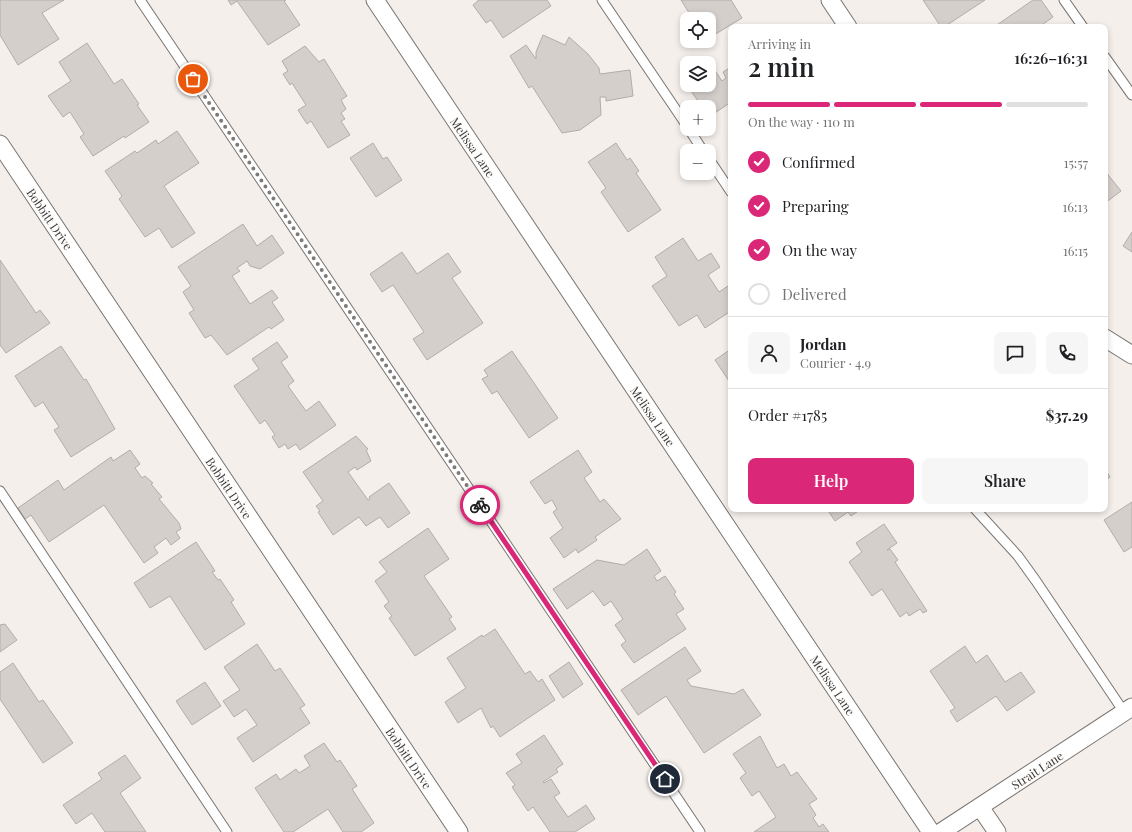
<!DOCTYPE html>
<meta charset="utf-8">
<style>
:root{--surface:#fff;--page:#f6f6f6;--text:#202124;--muted:#757577;--line:#e0e0e0;--accent:#db2777}
body{margin:0;font-family:"Playfair Display",serif;background:var(--page);color:var(--text);height:100vh;display:flex;flex-direction:column;font-size:15px;white-space:nowrap}
*{box-sizing:border-box;margin:0}
p{font-size:13px;color:var(--muted)}
.icon{flex:none;width:22px;height:22px;fill:none;stroke:currentColor;stroke-width:2;stroke-linecap:round;stroke-linejoin:round}
.map{position:relative;flex:1;overflow:hidden}
.side{position:absolute;left:728px;top:24px;width:380px;height:488px;display:flex;flex-direction:column;background:var(--surface);border-radius:8px;box-shadow:0 2px 6px #0003}
.side>*{flex:none}
.fabs{position:absolute;left:680px;top:12px;display:grid;gap:8px}
.fabs a{display:grid;place-items:center;width:36px;height:36px;border-radius:8px;background:var(--surface);box-shadow:0 2px 6px #0003;font-size:20px}
.pin{position:absolute;display:grid;place-items:center;width:34px;height:34px;color:#fff;margin:-17px;border:2px solid #fff;border-radius:50%;box-shadow:0 1px 4px #0007}
.courier{position:absolute;display:grid;place-items:center;width:40px;height:40px;margin:-20px;border:3px solid #db2777;border-radius:50%;background:#fff;color:#222;box-shadow:0 1px 5px #0007}
.head em{font-style:normal;font-weight:600}
.head div{display:flex;flex-direction:column-reverse}
.head{display:flex;align-items:center;justify-content:space-between;height:68px;padding:0 20px}
h1{font-size:26px;font-weight:600;line-height:30px}
.bar{display:grid;grid-template-columns:repeat(4,1fr);gap:6px 4px;align-content:center;height:48px;padding:0 20px}
.bar i{height:5px;border-radius:3px;background:var(--line)}
.bar .active{background:var(--accent)}
.bar p{grid-column:span 4}
.line{display:flex;align-items:center;gap:10px;padding:0 20px;border-top:1px solid var(--line)}
.line div{flex:1}
.round{display:grid;place-items:center;flex:none;width:42px;height:42px;border-radius:8px;background:var(--page)}
ol{padding:0 20px;list-style:none}
li{display:flex;align-items:center;gap:12px;height:44px}
li p{margin-inline-start:auto}
li .icon{padding:4px;border-radius:50%;background:var(--accent);color:#fff;stroke-width:4}
li:last-child{color:var(--muted)}
li i{width:22px;height:22px;border:2px solid var(--line);border-radius:50%}
.primary-button{display:flex;gap:8px;margin-top:auto;padding:8px 20px}
.primary-button a{flex:1;height:46px;border-radius:8px;background:var(--accent);color:#fff;font-size:16px;font-weight:600;line-height:46px;text-align:center}
.primary-button a+a{background:var(--page);color:var(--text)}
.map>svg:first-child{display:block}
.building{fill:#d5cfcb;stroke:#b2ada9}
.lines{fill:none;stroke-linecap:round;stroke-linejoin:round}
.lane-casing{stroke:#7a7571;stroke-width:11}
.street-casing{stroke:#7a7571;stroke-width:19}
.lane{stroke:#fff;stroke-width:9}
.street{stroke:#fff;stroke-width:17}
.done{stroke:#7d7a78;stroke-width:4;stroke-dasharray:0 7.2}
.route{stroke:#db2777;stroke-width:5}
.labels{text-anchor:middle;dominant-baseline:central;stroke-width:3.5;stroke-linejoin:round;paint-order:stroke}
.street-label{font-size:12px;fill:#3d3b3a;stroke:#fefdfc}
</style>
<div class="map">
<svg width="1132" height="832" viewBox="0 0 1132 832">
<rect width="100%" height="100%" fill="#f5efeb"/>
<g class="building">
<polygon points="0,0 64,0 42,13 59,39 18,65 0,35"/>
<polygon points="228,0 286,0 284,1 300,25 268,45 237,1 231,5"/>
<polygon points="478,0 547,0 551,6 503,38 491,20 486,23 473,5 478,1"/>
<polygon points="681,0 731,0 742,18 709,38 709,19 693,19"/>
<polygon points="923,0 985,0 944,27 941,27"/>
<polygon points="1033,0 1041,0 1053,17 1039,27 994,27"/>
<polygon points="543,35 565,45 569,37 588,54 599,68 600,74 630,70 633,96 606,101 606,97 600,97 601,115 580,130 562,133 532,86 529,88 510,56 526,45 536,59 536,52"/>
<polygon points="87,43 114,84 122,79 139,104 137,105 149,122 125,138 124,136 93,156 80,137 84,134 70,112 63,117 48,96 71,81 59,62"/>
<polygon points="305,46 319,62 324,59 347,96 341,100 346,109 341,113 345,119 341,121 350,135 328,148 311,121 307,124 298,110 306,105 292,83 290,85 283,74 288,71 282,61"/>
<polygon points="708,60 722,81 726,78 723,72 731,67 731,102 709,117 709,107 702,107 687,85 709,85 709,63 703,63"/>
<polygon points="687,73 687,84 682,77"/>
<polygon points="177,131 199,163 164,186 195,233 172,248 159,228 145,237 119,199 122,196 105,171 135,151 137,153 156,140 158,144"/>
<polygon points="373,143 383,159 387,157 402,180 376,197 350,158"/>
<polygon points="616,143 627,160 630,158 639,171 636,173 661,210 628,232 601,192 606,188 588,162"/>
<polygon points="1105,171 1121,191 1105,203"/>
<polygon points="243,224 257,246 272,235 284,253 260,269 250,266 247,261 237,268 240,271 232,276 250,304 272,290 278,298 272,302 284,320 271,329 269,327 227,355 211,335 205,338 189,313 194,310 183,292 191,286 178,267"/>
<polygon points="1132,232 1132,252 1123,246"/>
<polygon points="683,238 698,261 711,253 720,267 708,275 719,292 731,284 731,311 705,328 697,315 679,326 652,286 667,276 655,257"/>
<polygon points="402,252 417,274 448,253 461,272 452,278 483,323 427,360 413,339 424,332 393,285 382,292 370,274"/>
<polygon points="0,260 36,313 40,310 50,323 6,353 0,345"/>
<polygon points="277,342 288,357 281,362 294,381 288,386 306,411 319,401 336,425 300,450 296,444 288,449 285,444 279,448 272,437 275,435 265,420 260,424 234,386 259,369 252,359"/>
<polygon points="61,346 84,380 86,379 115,429 71,457 54,430 59,427 43,402 35,407 15,376"/>
<polygon points="731,349 731,384 715,360"/>
<polygon points="512,351 558,418 529,438 497,391 492,394 482,379 488,376 484,370"/>
<polygon points="356,436 368,449 366,450 371,461 357,470 355,467 348,472 368,500 370,499 369,497 389,483 410,513 388,528 380,517 366,526 359,517 333,535 318,512 320,511 316,506 323,501 303,472"/>
<polygon points="130,450 140,464 135,468 142,478 145,476 153,483 151,484 162,497 159,499 179,523 181,529 176,532 180,538 171,545 166,538 154,547 158,553 144,563 104,505 49,542 31,515 25,519 18,508 58,480 64,490 111,457 113,461"/>
<polygon points="578,450 592,472 584,478 600,502 604,499 621,519 595,537 597,540 578,553 576,549 564,558 550,538 563,528 553,512 557,509 552,500 545,504 530,482"/>
<polygon points="1105,469 1110,477 1105,481"/>
<polygon points="1132,502 1132,547 1124,552 1104,520"/>
<polygon points="827,509 861,509 851,516 848,512 835,521"/>
<polygon points="884,524 897,543 887,550 890,549 898,560 895,562 927,611 923,613 920,609 909,616 907,612 900,617 882,589 872,596 849,562 862,552 856,543"/>
<polygon points="428,528 449,559 424,576 452,617 449,619 456,629 415,656 389,618 392,616 384,606 389,602 375,581 387,572 379,562"/>
<polygon points="196,542 215,571 212,572 218,580 220,579 234,600 231,602 245,624 205,650 170,596 150,608 134,583"/>
<polygon points="647,549 661,571 654,576 657,581 665,576 676,592 674,594 684,609 676,614 686,629 634,663 621,645 626,641 615,625 623,619 611,601 604,606 593,591 567,609 553,589 597,560 624,565"/>
<polygon points="5,624 17,640 0,652 0,625"/>
<polygon points="495,629 525,674 530,671 538,682 542,679 555,700 500,737 493,726 491,728 481,708 458,723 445,702 466,688 447,658 482,635 483,637"/>
<polygon points="257,644 275,671 280,668 305,705 300,708 310,723 253,762 237,738 257,725 246,709 234,717 223,701 240,690 224,667"/>
<polygon points="965,646 976,663 987,655 1005,682 1021,672 1035,692 1007,711 996,696 957,722 950,711 955,708 930,671"/>
<polygon points="685,647 701,671 687,680 691,686 734,694 743,689 761,715 704,753 666,696 638,715 621,690"/>
<polygon points="569,662 583,684 563,698 549,676"/>
<polygon points="13,663 39,702 43,700 73,743 43,763 0,699 0,672"/>
<polygon points="205,682 221,706 192,725 176,701"/>
<polygon points="544,735 563,764 556,769 558,772 543,782 544,783 551,779 560,793 554,797 568,817 586,805 595,819 575,832 550,832 533,807 528,811 512,787 515,785 506,773 522,763 516,754"/>
<polygon points="760,736 777,768 784,764 791,776 797,772 817,799 809,804 816,815 813,818 819,827 823,824 829,832 754,832 776,817 759,791 752,796 740,778 746,773 733,754"/>
<polygon points="324,743 337,762 340,760 357,786 352,789 374,823 361,832 343,832 328,809 293,832 284,832 255,788 276,774 280,780 296,769 299,773 310,766 304,756"/>
<polygon points="125,755 141,778 120,793 146,832 105,832 92,813 76,824 63,805 102,779 98,773"/>
</g>
<g class="lines">
<defs>
<g id="lane">
<polyline points="140,0 700,832"/>
<polyline points="602,0 687,126"/>
<polyline points="1064,0 1083,27"/>
<polyline points="1105,57 1132,95"/>
<polyline points="689,129 703,151"/>
<polyline points="709,159 731,192"/>
<polyline points="0,491 227,832"/>
<polyline points="975,509 1018,556 1036,581 1124,712"/>
</g>
<g id="street">
<polyline points="375,0 931,832"/>
<polyline points="830,0 848,27"/>
<polyline points="0,144 459,832"/>
<polyline points="1105,338 1132,355"/>
<polyline points="980,807 997,832"/>
<polyline points="941,832 1132,707"/>
</g>
</defs>
<use href="#lane" class="lane-casing"/>
<use href="#street" class="street-casing"/>
<use href="#lane" class="lane"/>
<use href="#street" class="street"/>
</g>
<g class="lines">
<polyline class="done" points="193,79 480,505"/>
<polyline class="route" points="480,505 665,779"/>
</g>
<g class="labels">
<g class="street-label">
<text transform="translate(473 147) rotate(56)">Melissa Lane</text>
<text transform="translate(50 219) rotate(56)">Bobbitt Drive</text>
<text transform="translate(653 416) rotate(56)">Melissa Lane</text>
<text transform="translate(229 488) rotate(56)">Bobbitt Drive</text>
<text transform="translate(833 685) rotate(56)">Melissa Lane</text>
<text transform="translate(409 758) rotate(56)">Bobbitt Drive</text>
<text transform="translate(1037 770) rotate(-33)">Strait Lane</text>
</g>
</g>
</svg>
<div class="fabs">
<a><svg class="icon" aria-label="locate" viewBox="0 0 24 24"><circle cx="12" cy="12" r="6"/><path d="M12 2v4M12 18v4M2 12h4M18 12h4"/></svg></a>
<a><svg class="icon" aria-label="layers" viewBox="0 0 24 24"><path d="M12 4l9 5-9 5-9-5zM3 14l9 5 9-5"/></svg></a>
<a>+</a>
<a>−</a>
</div>
<div class="pin" style="left:193px;top:79px;background:#ea580c"><svg class="icon" aria-label="bag" viewBox="0 0 24 24"><path d="M5 8h14l-1 12H6zM9 8a3 3 0 0 1 6 0"/></svg></div>
<div class="pin" style="left:665px;top:779px;background:#1f2937"><svg class="icon" aria-label="home" viewBox="0 0 24 24"><path d="M3 11l9-7 9 7M6 9v11h12V9"/></svg></div>
<div class="courier" style="left:480px;top:505px"><svg class="icon" aria-label="bike" viewBox="0 0 24 24"><circle cx="6" cy="16" r="4"/><circle cx="18" cy="16" r="4"/><path d="M6 16l4-8h5l3 8M10 8l3 8H6M13 5h3"/></svg></div>
<section class="side">
<div class="head"><div><h1>2 min</h1><p>Arriving in</p></div><em>16:26–16:31</em></div>
<div class="bar"><i class="active"></i><i class="active"></i><i class="active"></i><i></i><p>On the way · 110 m</p></div>
<ol>
<li><svg class="icon" aria-label="check" viewBox="0 0 24 24"><path d="M5 12l5 5 9-10"/></svg>Confirmed<p>15:57</p></li>
<li><svg class="icon" aria-label="check" viewBox="0 0 24 24"><path d="M5 12l5 5 9-10"/></svg>Preparing<p>16:13</p></li>
<li><svg class="icon" aria-label="check" viewBox="0 0 24 24"><path d="M5 12l5 5 9-10"/></svg>On the way<p>16:15</p></li>
<li><i></i>Delivered</li>
</ol>
<div class="line" style="height:72px"><a class="round"><svg class="icon" aria-label="person" viewBox="0 0 24 24"><circle cx="12" cy="8" r="4"/><path d="M4 21q1-7 8-7t8 7"/></svg></a><div><b>Jordan</b><p>Courier · 4.9</p></div><a class="round"><svg class="icon" aria-label="chat" viewBox="0 0 24 24"><path d="M4 5h16v11H9l-5 4z"/></svg></a><a class="round"><svg class="icon" aria-label="phone" viewBox="0 0 24 24"><path d="M5 4h4l2 5-3 2q2 4 5 5l2-3 5 2v4C11 20 4 13 5 4z"/></svg></a></div>
<div class="line" style="height:52px"><div>Order #1785</div><b>$37.29</b></div>
<div class="primary-button"><a>Help</a><a>Share</a></div>
</section>
</div>
